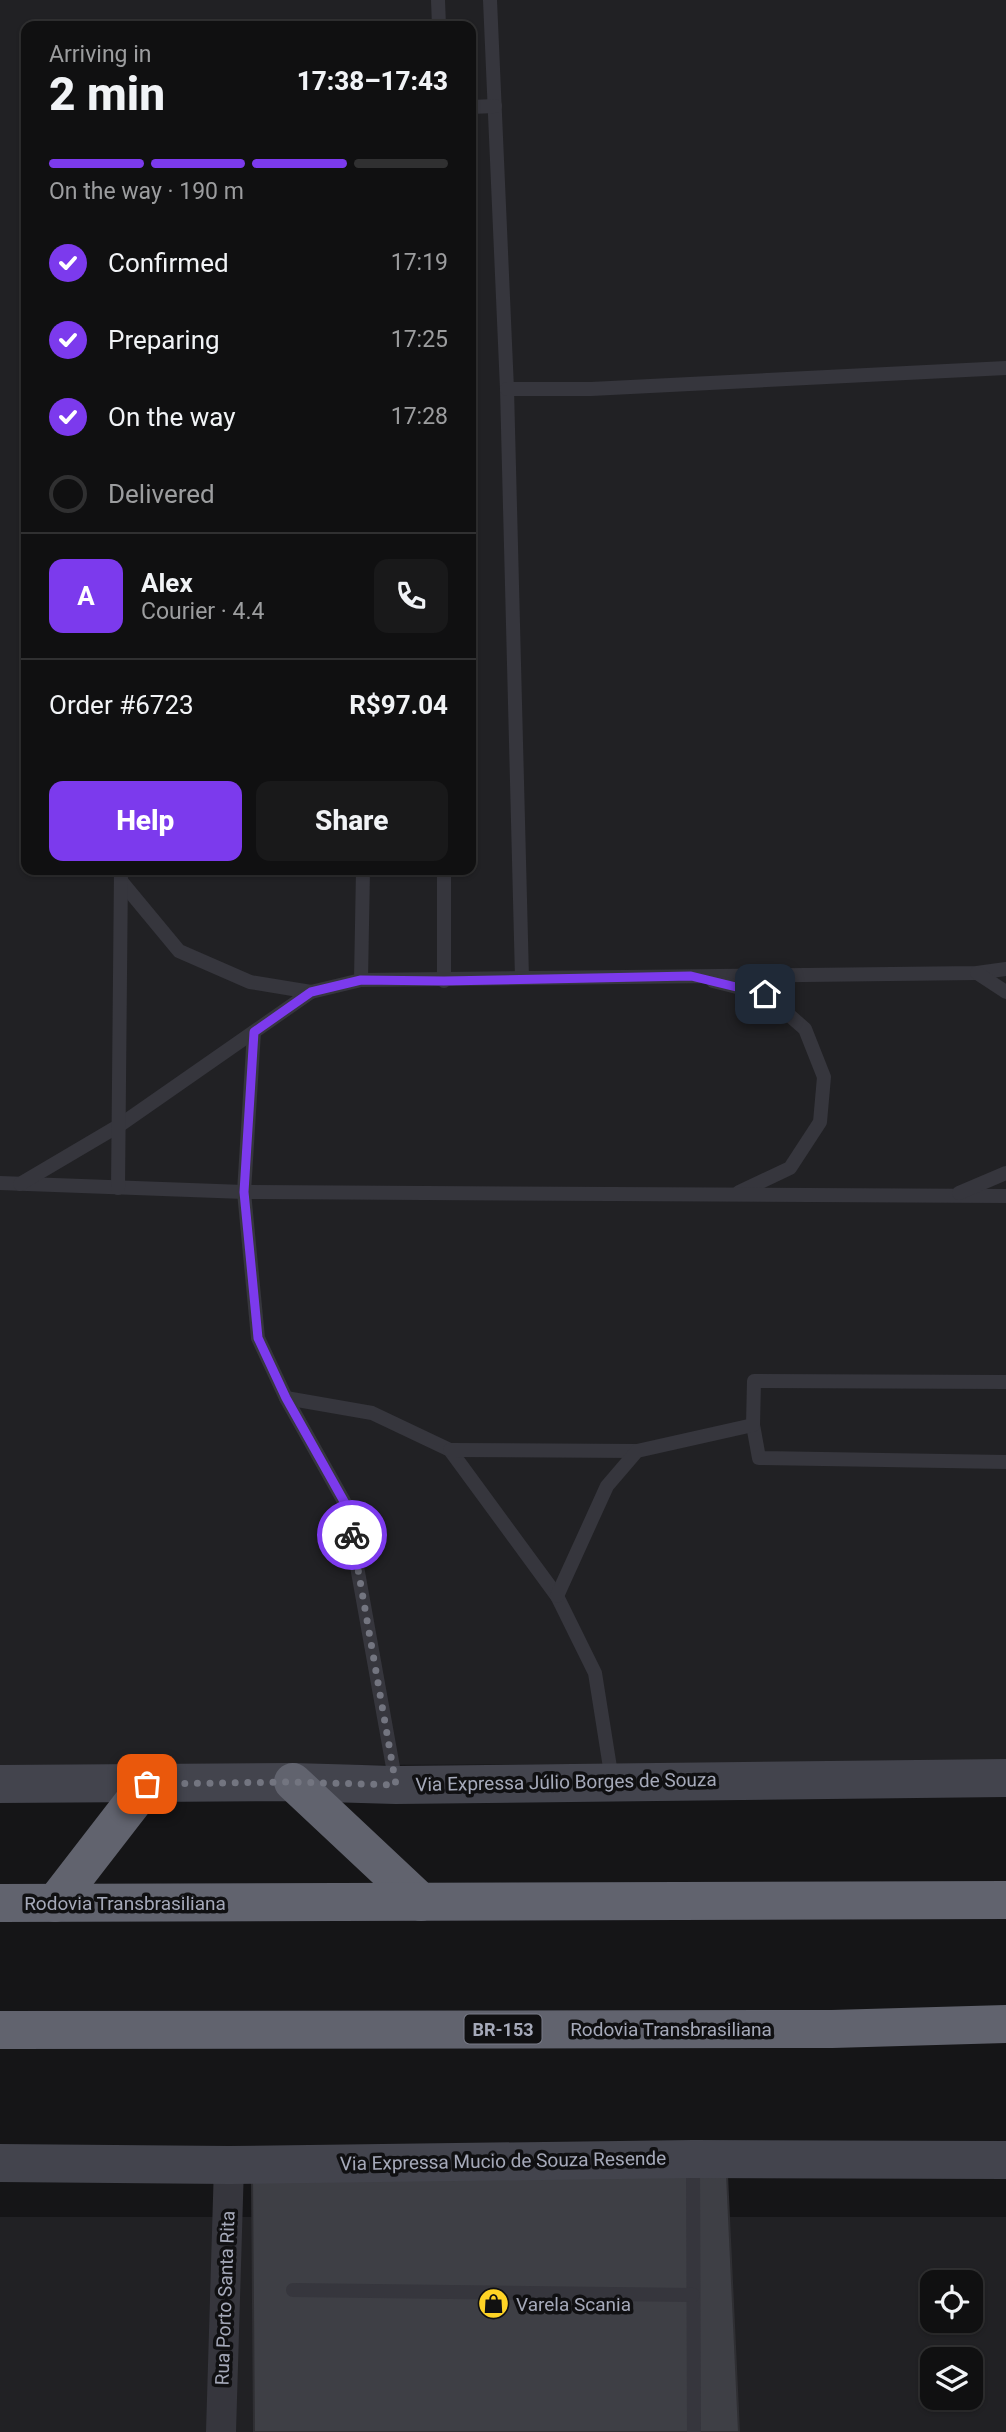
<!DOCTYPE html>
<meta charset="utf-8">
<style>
:root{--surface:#101011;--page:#19191a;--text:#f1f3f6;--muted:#9c9d9f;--line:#303031;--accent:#7c3aed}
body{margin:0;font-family:Roboto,sans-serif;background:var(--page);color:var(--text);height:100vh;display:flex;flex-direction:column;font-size:26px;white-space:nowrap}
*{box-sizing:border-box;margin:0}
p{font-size:23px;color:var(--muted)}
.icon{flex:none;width:38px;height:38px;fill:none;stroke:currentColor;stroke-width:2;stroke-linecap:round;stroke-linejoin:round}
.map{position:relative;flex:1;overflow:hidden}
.details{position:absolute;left:21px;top:21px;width:455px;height:854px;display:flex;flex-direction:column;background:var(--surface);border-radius:14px;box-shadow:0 2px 5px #0004,0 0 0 2px var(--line)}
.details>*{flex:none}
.fabs{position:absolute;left:920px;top:2270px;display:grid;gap:14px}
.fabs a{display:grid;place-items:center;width:63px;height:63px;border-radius:14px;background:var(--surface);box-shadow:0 2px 5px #0004,0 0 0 2px var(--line);font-size:35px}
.pin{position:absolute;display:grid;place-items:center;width:60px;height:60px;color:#fff;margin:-30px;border-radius:14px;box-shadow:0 4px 10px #0006}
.courier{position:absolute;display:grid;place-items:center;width:70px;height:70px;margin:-35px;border:5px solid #7c3aed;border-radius:50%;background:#fff;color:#222;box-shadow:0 2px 9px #0007}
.summary em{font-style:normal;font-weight:800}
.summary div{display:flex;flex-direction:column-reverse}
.summary{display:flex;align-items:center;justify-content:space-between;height:119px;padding:0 28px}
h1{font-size:46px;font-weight:800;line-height:52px}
.bar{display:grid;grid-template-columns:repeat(4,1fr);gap:10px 7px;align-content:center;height:84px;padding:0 28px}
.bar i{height:9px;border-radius:5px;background:var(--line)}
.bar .selected{background:var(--accent)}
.bar p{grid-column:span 4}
.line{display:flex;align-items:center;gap:18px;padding:0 28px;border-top:2px solid var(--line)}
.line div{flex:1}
.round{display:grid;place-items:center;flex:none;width:74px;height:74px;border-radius:14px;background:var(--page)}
ol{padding:0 28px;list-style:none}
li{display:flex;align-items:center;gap:21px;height:77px}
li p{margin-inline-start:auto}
li .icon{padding:7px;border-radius:50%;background:var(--accent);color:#fff;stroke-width:4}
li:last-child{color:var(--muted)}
li i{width:38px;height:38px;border:4px solid var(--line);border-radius:50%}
.action{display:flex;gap:14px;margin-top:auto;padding:14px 28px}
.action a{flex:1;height:80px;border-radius:14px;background:var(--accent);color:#fff;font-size:28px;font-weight:800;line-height:80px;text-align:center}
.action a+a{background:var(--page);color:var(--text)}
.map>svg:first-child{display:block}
.built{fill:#212124;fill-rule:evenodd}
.building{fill:#3e3f45;stroke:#2f2f33;stroke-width:2}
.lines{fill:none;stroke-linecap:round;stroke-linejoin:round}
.lane{stroke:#36363d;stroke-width:14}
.street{stroke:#36363d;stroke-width:30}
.secondary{stroke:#43444d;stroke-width:38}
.highway{stroke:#61636e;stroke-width:38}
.done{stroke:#737580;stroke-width:7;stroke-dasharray:0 12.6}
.route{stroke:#7c3aed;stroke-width:9}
.labels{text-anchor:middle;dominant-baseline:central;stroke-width:7;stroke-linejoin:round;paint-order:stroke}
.shield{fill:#101012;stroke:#787b87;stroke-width:2}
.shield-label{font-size:18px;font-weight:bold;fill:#a5a9b9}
.street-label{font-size:19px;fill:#a5a9b9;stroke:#101012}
.poi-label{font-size:19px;fill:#a5a9b9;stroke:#101012;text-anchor:start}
</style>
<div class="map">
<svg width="1006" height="2432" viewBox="0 0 1006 2432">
<rect width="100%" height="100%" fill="#151517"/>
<g class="built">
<path d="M0 0H1006V1763L0 1766ZM26 26H471V870H26Z"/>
<path d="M0 2217H1006V2432H0ZM933 2282H971V2320H933ZM933 2359H971V2398H933Z"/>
</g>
<polygon class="building" points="252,2175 727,2175 739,2432 254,2432"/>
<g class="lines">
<g class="lane">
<polyline points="438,0 439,26"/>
<polyline points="490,0 507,389 522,978"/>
<polyline points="471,107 495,106"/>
<polyline points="507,389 591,389 1006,368"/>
<polyline points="121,881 179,951 250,982 311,992 361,980 977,973 1006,969"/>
<polyline points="977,973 1006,992"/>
<polyline points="361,980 363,870"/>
<polyline points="444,981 444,870"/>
<polyline points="713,981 765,994 805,1029 824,1077 820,1122 790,1168 739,1192"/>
<polyline points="254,1032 244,1192 258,1338 286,1398 346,1505 396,1784"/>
<polyline points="0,1183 244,1192 1006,1196"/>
<polyline points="20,1184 120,1125 311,992"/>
<polyline points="118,1188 121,870"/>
<polyline points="959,1193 1006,1173"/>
<polyline points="286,1398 372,1413 450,1450 557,1596 595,1673 612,1780"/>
<polyline points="753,1425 759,1458 1006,1462"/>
<polyline points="450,1450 637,1451"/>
<polyline points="557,1596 607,1486 637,1451 753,1425 754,1381 1006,1382"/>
<polyline points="693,2161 694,2432"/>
<polyline points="293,2290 693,2295"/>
</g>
<polyline class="street" points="221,2432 229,2165"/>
<g class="secondary">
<polyline points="0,1784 293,1782 396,1785 1006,1778"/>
<polyline points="0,2163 229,2165 693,2159 1006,2160"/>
</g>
<g class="highway">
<polyline points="293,1782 421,1902"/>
<polyline points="0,1903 1006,1900"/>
<polyline points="55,1903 147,1784"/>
<polyline points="0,2030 832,2029 1006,2024"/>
</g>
</g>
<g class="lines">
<polyline class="done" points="147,1784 293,1782 396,1785 352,1535"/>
<polyline class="route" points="352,1535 346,1505 286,1398 258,1338 244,1192 254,1032 311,992 361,980 444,981 691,976 765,994"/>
</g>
<defs>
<symbol id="shop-disc" viewBox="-11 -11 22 22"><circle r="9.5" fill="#ffd425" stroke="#101012"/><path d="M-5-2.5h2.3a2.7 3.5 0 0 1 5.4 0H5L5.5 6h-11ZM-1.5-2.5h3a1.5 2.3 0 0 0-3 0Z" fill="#111"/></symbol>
</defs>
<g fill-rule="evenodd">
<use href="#shop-disc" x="476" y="2286" width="35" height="35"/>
</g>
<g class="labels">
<rect class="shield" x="464.5" y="2014.5" width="77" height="29" rx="5"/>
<g class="shield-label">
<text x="503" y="2029">BR-153</text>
</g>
<g class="street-label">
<text transform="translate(566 1782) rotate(-1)">Via Expressa Júlio Borges de Souza</text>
<text x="125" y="1903">Rodovia Transbrasiliana</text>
<text x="671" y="2029">Rodovia Transbrasiliana</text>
<text transform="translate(503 2161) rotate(-1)">Via Expressa Mucio de Souza Resende</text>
<text transform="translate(225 2298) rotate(-88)">Rua Porto Santa Rita</text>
</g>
<g class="poi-label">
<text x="516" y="2304">Varela Scania</text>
</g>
</g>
</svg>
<div class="fabs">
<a><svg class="icon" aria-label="locate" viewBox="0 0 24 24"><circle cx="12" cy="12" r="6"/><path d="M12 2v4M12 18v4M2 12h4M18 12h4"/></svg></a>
<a><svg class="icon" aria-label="layers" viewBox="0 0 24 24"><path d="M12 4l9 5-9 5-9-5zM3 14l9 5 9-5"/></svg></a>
</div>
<div class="pin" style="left:147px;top:1784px;background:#ea580c"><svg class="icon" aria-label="bag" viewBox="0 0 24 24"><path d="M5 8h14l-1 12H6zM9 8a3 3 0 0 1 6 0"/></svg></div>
<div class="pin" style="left:765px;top:994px;background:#1f2937"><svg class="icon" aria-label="home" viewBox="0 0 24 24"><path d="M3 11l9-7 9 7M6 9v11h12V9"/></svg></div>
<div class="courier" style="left:352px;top:1535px"><svg class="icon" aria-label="bike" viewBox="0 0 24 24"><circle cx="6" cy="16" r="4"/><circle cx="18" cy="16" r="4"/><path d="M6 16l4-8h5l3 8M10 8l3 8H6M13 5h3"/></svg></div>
<section class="details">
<div class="summary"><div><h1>2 min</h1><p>Arriving in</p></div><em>17:38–17:43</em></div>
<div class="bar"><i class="selected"></i><i class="selected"></i><i class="selected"></i><i></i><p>On the way · 190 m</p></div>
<ol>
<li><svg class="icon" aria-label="check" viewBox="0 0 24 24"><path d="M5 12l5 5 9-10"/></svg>Confirmed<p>17:19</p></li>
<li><svg class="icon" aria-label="check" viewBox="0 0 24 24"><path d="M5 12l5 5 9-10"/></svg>Preparing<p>17:25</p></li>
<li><svg class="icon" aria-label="check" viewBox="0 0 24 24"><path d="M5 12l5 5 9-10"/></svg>On the way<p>17:28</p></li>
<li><i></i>Delivered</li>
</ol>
<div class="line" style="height:126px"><b class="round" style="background:var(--accent);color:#fff">A</b><div><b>Alex</b><p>Courier · 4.4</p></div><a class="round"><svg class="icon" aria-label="phone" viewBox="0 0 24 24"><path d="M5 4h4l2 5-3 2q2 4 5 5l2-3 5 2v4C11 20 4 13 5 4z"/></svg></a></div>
<div class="line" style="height:91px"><div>Order #6723</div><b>R$97.04</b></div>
<div class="action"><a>Help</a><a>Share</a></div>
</section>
</div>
